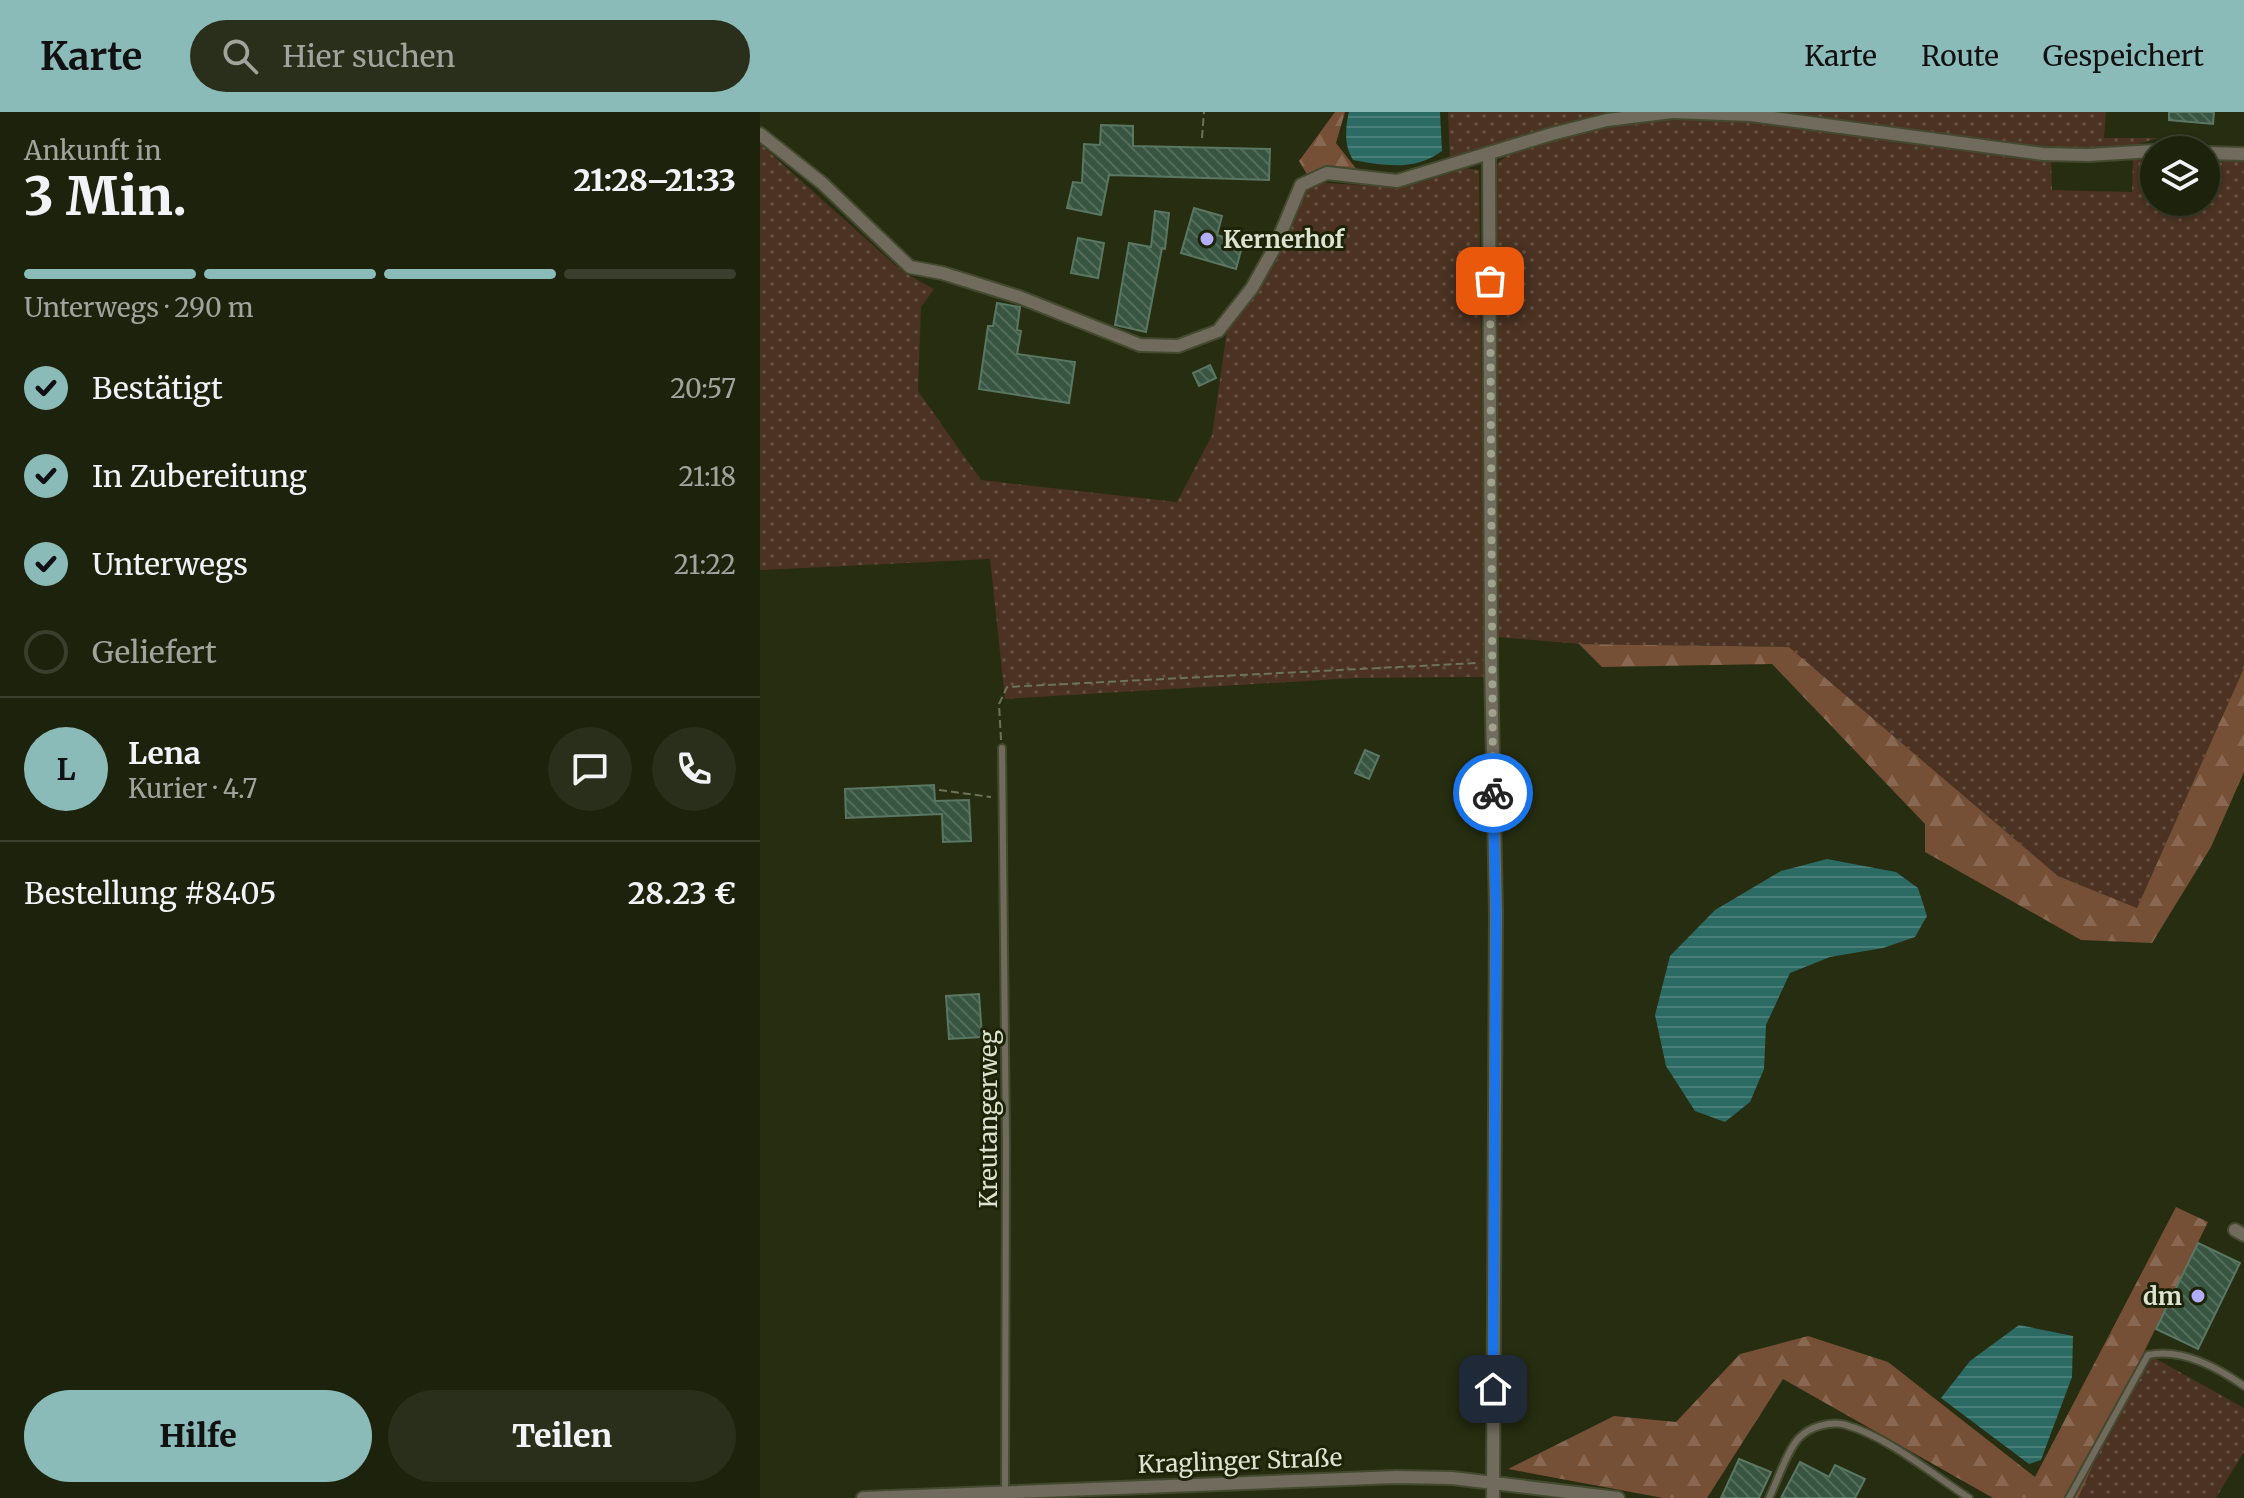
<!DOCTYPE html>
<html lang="de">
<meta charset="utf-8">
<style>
:root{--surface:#1c220c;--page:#292f1a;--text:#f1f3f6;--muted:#a0a49d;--line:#3a3f2d;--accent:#8bbbb9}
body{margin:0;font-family:Merriweather,serif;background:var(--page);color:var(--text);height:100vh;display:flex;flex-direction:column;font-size:30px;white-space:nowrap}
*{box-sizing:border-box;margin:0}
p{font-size:26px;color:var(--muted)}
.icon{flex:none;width:44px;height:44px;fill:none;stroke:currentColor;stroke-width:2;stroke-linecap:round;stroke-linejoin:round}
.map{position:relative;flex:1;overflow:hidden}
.sheet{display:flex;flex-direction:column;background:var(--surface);width:760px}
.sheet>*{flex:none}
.fabs{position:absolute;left:1380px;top:24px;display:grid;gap:16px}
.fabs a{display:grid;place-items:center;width:80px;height:80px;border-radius:50%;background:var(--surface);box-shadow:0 2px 6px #0004,0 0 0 2px var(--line);font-size:40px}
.pin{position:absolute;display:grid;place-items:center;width:68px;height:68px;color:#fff;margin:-34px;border-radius:16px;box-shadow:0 4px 12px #0006}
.courier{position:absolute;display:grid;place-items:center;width:80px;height:80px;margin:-40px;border:6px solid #1a73e8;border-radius:50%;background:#fff;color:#222;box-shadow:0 2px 10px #0007}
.overview em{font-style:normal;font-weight:800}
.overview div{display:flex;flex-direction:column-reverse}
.overview{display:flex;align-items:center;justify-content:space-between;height:136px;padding:0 24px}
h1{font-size:52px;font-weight:800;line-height:60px}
.bar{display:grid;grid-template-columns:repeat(4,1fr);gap:12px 8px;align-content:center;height:96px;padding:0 24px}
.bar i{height:10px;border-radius:6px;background:var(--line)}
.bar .current{background:var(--accent)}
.bar p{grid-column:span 4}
.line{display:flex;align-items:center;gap:20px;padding:0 24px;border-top:2px solid var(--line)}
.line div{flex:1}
.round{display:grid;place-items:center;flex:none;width:84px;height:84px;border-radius:42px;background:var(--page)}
ol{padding:0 24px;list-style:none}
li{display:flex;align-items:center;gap:24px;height:88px}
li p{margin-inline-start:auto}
li .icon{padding:8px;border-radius:50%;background:var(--accent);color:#111;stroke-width:4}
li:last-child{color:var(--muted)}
li i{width:44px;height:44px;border:4px solid var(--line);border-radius:50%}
.cta{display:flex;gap:16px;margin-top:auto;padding:16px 24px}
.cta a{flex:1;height:92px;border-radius:48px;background:var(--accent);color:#111;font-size:32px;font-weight:800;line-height:92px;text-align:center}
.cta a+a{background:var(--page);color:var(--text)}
header{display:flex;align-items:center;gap:48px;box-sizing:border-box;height:112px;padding:0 40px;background:var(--accent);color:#111}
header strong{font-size:38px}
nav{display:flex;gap:44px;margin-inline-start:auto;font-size:28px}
.search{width:560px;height:72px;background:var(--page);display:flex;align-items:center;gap:20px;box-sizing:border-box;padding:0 28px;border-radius:44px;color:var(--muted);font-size:30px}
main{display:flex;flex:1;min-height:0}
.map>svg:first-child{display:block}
.grass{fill:url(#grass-dots)}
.forest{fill:url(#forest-firs)}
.water{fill:url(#water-rules)}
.building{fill:url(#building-back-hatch);stroke:#597762;stroke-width:2}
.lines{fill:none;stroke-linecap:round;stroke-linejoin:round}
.service-casing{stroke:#434a2f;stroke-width:10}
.minor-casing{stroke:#434a2f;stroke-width:16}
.path{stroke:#6c735a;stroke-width:2;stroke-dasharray:8 4;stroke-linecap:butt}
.service{stroke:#706b5d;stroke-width:6}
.minor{stroke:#706b5d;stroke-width:12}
.done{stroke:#9ea38d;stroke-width:8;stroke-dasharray:0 14.4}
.route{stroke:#1a73e8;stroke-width:10}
.poi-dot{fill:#b1adfa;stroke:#1d2306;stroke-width:3}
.labels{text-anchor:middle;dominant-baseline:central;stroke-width:6;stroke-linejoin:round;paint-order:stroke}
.poi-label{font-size:24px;font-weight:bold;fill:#dee3d1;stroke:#1d2306;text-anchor:start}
.street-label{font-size:24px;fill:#dee3d1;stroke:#1d2306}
</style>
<header>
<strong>Karte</strong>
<div class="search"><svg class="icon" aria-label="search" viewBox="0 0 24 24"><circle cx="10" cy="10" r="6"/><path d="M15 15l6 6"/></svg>Hier suchen</div>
<nav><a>Karte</a><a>Route</a><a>Gespeichert</a></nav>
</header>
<main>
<section class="sheet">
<div class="overview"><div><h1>3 Min.</h1><p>Ankunft in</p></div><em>21:28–21:33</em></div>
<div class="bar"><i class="current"></i><i class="current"></i><i class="current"></i><i></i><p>Unterwegs · 290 m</p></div>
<ol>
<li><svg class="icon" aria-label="check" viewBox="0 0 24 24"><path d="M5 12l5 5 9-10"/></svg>Bestätigt<p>20:57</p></li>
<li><svg class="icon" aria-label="check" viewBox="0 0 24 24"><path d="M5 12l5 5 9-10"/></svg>In Zubereitung<p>21:18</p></li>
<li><svg class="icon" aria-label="check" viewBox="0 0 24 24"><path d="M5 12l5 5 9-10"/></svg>Unterwegs<p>21:22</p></li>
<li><i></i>Geliefert</li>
</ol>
<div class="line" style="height:144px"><b class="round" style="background:var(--accent);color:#111">L</b><div><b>Lena</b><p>Kurier · 4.7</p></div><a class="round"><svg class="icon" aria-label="chat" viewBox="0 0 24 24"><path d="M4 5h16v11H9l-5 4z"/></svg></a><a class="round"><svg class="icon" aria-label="phone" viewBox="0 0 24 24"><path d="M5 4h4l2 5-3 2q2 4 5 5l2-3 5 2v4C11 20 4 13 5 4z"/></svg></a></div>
<div class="line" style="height:104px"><div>Bestellung #8405</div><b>28.23 €</b></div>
<div class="cta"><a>Hilfe</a><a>Teilen</a></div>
</section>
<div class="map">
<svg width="1484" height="1386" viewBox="0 0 1484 1386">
<defs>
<pattern id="grass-dots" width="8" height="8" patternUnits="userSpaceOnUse" patternTransform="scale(2)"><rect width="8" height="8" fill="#4b3222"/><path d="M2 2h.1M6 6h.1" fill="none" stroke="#645041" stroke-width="1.8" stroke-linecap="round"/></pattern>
<pattern id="forest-firs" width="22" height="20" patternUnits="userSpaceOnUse" patternTransform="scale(2)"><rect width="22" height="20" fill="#754f36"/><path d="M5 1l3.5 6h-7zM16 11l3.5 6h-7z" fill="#886852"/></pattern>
<pattern id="water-rules" width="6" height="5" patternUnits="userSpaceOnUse" patternTransform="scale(2)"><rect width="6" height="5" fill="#2c6a64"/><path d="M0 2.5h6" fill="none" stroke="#4a7f79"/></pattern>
<pattern id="building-back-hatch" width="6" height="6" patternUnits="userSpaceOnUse" patternTransform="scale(2)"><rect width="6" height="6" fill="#385541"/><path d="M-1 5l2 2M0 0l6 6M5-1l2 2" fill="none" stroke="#546d5b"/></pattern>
</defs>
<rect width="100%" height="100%" fill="#262d10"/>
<g class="grass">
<polygon points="688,0 856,0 790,15 690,48"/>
<polygon points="994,0 1346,0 1344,26 1398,26 1368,35 1304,39"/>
<path d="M900 7 1013 11 1291 47 1292 78 1372 80 1373 47 1394 44V90H1446V45L1484 48V556L1377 796 1298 764 1029 535 819 532 738 525 735 56C748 26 868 11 900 7Z"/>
<polygon points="0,32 143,160 174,177 161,195 158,279 221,368 417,390 452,323 467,218 494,178 543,78 554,70 626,75 662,70 706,56 719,58 725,565 596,566 245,587 230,447 0,458"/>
<polygon points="1384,1240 1484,1296 1484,1340 1456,1386 1318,1386"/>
</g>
<g class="forest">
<polygon points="575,0 585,0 576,31 598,59 567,55 548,64 539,49"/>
<polygon points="819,532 1029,535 1298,764 1377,796 1484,556 1484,660 1451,735 1392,831 1321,828 1165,740 1165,712 1012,552 842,555"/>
<polygon points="1416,1095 1448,1110 1384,1240 1318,1386 1233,1386 1023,1267 947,1386 903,1386 748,1357 854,1304 916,1310 980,1242 1048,1224 1128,1250 1275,1365"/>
</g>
<g class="water">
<path d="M589 0H680L682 39C655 59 625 54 593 48 584 34 585 16 589 0Z"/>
<polygon points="1067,747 1136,760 1158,776 1167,804 1155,825 1123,836 1070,845 1030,861 1006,913 1004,957 990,990 965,1010 935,999 906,954 895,903 910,844 955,798 1021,759"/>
<polygon points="1259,1213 1313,1224 1312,1265 1281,1348 1269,1352 1181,1286 1210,1249"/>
</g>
<g class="building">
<polygon points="1409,0 1454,0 1453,12 1409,8"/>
<polygon points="341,13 373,14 373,34 510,37 509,68 349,63 341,103 307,96 313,70 322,71 324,32 340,33"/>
<polygon points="434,96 462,104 457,123 483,131 476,157 421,141"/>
<polygon points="395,99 409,101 405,137 402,136 386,220 355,213 369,131 391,135"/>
<polygon points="318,126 344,131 338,166 311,161"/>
<polygon points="237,191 260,195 257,218 261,219 257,242 315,250 309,291 219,277 228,214 233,214"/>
<polygon points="450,253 456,266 439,274 433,261"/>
<polygon points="605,638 619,644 609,667 595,661"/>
<polygon points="174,673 175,689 209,688 211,729 183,730 182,702 86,706 85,677"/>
<polygon points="219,882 222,925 189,927 186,884"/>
<polygon points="1438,1131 1480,1151 1438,1237 1396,1217"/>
<polygon points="979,1347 1011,1360 999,1386 961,1386"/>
<polygon points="1040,1350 1069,1365 1075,1353 1105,1367 1095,1386 1021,1386"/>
</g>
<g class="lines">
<defs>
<g id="service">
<polyline points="242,636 246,1031 245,1379"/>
<path d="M1009 1386C1017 1370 1028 1336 1040 1325 1051 1314 1071 1309 1086 1313 1128 1325 1172 1362 1209 1386"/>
<path d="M1309 1386 1388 1243C1421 1236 1457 1255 1484 1274"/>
</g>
<g id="minor">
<polyline points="912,0 991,3 1283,42 1328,43 1394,39"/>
<polyline points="0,22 62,71 150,155 182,161 259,185 380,233 418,234 458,219 492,176 515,135 541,73 567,61 637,69 792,22 847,8 912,0"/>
<polyline points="729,41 731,550 736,800 733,1386"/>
<polyline points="1446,41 1484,42"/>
<polyline points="1475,1118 1484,1123"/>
<polyline points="103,1386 636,1365 692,1366 858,1386"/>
</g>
</defs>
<use href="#service" class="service-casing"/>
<use href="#minor" class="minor-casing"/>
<g class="path">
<polyline points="442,26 444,0"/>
<polyline points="241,628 239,592 247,575 717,551"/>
<polyline points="179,678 231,685"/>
</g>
<use href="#service" class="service"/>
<use href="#minor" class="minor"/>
</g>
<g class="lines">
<polyline class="done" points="730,169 733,681"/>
<polyline class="route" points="733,1277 736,800 733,681"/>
</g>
<g class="poi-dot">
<circle cx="447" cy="127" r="8"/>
<circle cx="1438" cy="1184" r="8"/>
</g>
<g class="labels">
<g class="poi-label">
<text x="463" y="127">Kernerhof</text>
<text x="1422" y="1184" text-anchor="end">dm</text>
</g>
<g class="street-label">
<text transform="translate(228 1007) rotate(-90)">Kreutangerweg</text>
<text transform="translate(480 1349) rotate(-2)">Kraglinger Straße</text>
</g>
</g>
</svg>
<div class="fabs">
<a><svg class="icon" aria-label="layers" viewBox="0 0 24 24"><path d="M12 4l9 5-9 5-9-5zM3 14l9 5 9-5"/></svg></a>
</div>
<div class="pin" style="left:730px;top:169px;background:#ea580c"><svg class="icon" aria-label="bag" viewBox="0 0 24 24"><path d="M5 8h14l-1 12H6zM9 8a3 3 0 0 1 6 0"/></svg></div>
<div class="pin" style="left:733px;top:1277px;background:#1f2937"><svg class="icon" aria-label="home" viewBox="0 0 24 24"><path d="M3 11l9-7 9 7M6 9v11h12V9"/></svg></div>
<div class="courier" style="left:733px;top:681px"><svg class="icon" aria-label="bike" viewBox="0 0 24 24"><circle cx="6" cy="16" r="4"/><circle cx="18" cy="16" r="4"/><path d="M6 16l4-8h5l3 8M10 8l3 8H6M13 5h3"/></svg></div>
</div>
</main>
